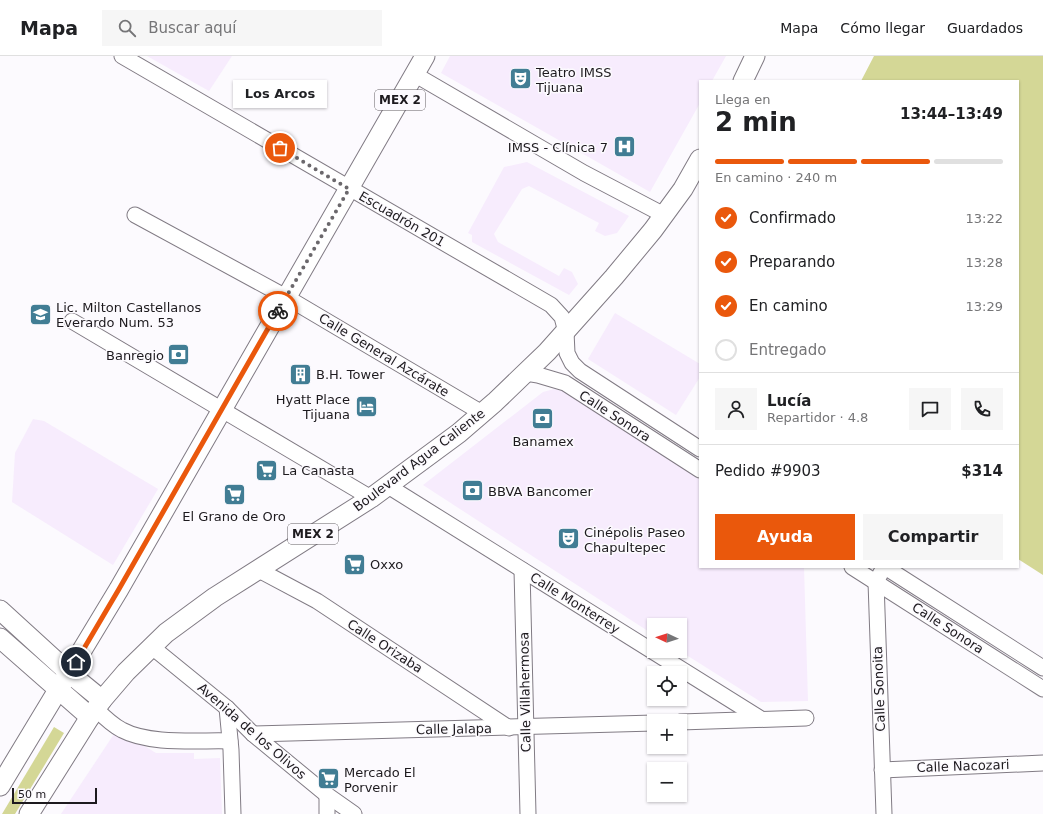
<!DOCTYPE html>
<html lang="es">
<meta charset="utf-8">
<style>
:root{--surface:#fff;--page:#f6f6f6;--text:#202124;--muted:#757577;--line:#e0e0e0;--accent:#ea580c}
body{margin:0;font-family:"DejaVu Sans",sans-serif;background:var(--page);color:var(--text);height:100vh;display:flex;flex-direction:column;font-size:15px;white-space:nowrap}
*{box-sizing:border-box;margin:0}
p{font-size:13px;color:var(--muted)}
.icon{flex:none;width:22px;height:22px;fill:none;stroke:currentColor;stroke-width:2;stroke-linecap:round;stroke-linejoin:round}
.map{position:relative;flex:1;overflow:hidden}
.details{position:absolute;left:699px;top:24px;width:320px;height:488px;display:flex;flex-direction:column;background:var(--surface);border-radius:0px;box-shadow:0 1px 3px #0004}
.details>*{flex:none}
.needle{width:26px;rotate:274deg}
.controls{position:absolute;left:647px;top:562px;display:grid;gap:8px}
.controls a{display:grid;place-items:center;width:40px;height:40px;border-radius:0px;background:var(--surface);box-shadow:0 1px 3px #0004;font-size:20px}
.scale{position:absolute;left:12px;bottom:10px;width:85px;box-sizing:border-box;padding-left:4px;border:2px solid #1d1a1e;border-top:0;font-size:11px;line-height:14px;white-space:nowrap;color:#1d1a1e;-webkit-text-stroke:3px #fcfafe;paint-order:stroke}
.pin{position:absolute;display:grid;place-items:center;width:34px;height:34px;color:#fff;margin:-17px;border:2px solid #fff;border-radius:50%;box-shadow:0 1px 4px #0007}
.courier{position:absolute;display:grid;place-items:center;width:40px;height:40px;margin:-20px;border:3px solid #ea580c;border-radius:50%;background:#fff;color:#222;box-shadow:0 1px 5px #0007}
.bubble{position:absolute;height:28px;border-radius:0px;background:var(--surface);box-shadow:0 1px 3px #0004;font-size:13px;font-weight:800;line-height:28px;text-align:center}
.headline em{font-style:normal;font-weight:800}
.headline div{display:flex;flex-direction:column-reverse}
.headline{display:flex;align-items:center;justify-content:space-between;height:68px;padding:0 16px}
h1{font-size:26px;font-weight:800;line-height:30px}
.bar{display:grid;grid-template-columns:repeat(4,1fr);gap:6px 4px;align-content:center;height:48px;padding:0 16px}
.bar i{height:5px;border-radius:3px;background:var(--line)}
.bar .selected{background:var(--accent)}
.bar p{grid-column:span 4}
.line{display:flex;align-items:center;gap:10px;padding:0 16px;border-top:1px solid var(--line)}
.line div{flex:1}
.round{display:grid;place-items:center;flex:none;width:42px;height:42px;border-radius:0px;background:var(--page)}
ol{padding:0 16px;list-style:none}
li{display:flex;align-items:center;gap:12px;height:44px}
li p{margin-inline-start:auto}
li .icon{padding:4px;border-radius:50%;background:var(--accent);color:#fff;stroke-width:4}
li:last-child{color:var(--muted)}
li i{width:22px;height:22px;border:2px solid var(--line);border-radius:50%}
.action{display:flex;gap:8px;margin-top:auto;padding:8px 16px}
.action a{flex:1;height:46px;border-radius:0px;background:var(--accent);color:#fff;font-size:16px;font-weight:800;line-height:46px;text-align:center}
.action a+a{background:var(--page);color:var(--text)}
header{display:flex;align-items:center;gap:24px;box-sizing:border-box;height:56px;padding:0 20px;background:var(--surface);border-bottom:1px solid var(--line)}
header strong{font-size:19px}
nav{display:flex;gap:22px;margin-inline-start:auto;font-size:14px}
.search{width:280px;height:36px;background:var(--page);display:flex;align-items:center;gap:10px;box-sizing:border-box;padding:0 14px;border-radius:0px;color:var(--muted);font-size:15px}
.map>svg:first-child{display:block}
.built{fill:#f7ecfd}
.green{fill:#d4d796}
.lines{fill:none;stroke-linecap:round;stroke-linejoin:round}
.minor-casing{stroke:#817b84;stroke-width:17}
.major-casing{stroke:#817b84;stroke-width:21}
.minor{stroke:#fff;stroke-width:15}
.major{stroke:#fff;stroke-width:19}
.done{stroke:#6b686c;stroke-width:4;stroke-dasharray:0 7.2}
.route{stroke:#ea580c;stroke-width:5}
.labels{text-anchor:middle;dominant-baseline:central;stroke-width:3;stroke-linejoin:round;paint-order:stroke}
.shield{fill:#fcfafe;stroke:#605d61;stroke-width:1}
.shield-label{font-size:12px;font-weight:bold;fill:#1d1a1e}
.poi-label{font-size:13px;fill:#1d1a1e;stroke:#fcfafe;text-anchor:start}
.street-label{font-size:13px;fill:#1d1a1e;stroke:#fcfafe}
</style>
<header>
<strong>Mapa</strong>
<div class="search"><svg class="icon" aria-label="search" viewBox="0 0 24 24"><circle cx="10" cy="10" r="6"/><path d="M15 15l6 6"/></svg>Buscar aquí</div>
<nav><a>Mapa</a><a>Cómo llegar</a><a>Guardados</a></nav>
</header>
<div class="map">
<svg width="1043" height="758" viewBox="0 0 1043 758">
<rect width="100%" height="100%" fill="#fcfafe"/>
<g class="built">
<polygon points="147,0 232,0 209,35"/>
<polygon points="450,0 726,0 712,25 700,25 700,47 650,136 441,17"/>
<polygon points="527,106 629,160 617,177 605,180 595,175 599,167 529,130 522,133 494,178 498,186 559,220 564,212 572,216 578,228 569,239 472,186 472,179 468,177 504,111"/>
<polygon points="615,257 700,308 700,321 676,359 588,303"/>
<polygon points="554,333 567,336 700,424 700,511 804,511 808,645 761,646 680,595 680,569 654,569 654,579 423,429 543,336"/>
<polygon points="33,363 44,365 158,433 113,509 12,446 15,397"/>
<polygon points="116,675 133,683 156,697 194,697 194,703 220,702 222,758 61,758"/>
</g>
<g class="green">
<polygon points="874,0 1043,0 1043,519 1018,503 1018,25 861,25"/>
<polygon points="54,671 64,677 15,758 2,758"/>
</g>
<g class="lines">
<defs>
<g id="minor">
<polyline points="122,0 551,249 562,261 566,276 567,297 572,307 580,315 700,393"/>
<polyline points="414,18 584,117 664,159"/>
<polyline points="135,159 286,241 482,357"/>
<polyline points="72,265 371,442"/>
<polyline points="526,317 538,319 565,327 700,414"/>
<polyline points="388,430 761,663"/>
<polyline points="852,511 1043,633"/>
<polyline points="885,511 1043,612"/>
<polyline points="257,513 317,545 509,672"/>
<polyline points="522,514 528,758"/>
<polyline points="152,591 227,652 253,678 327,739 354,758"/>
<polyline points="227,652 231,694 233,758"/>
<path d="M96 653C104 661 112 669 122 674 150 689 198 684 230 685"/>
<polyline points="680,666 806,662"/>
<polyline points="253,678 654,667"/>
<polyline points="882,714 1043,707"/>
<polyline points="327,739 327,758"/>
<polyline points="884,758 876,526 884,511"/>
</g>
<g id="major">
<polyline points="743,25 755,0"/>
<polyline points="0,554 69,617 102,644"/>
<polyline points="0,582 90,661"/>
<polyline points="0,730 119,533 425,0"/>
<polyline points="29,758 90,661 102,644 126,616 166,577 215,541 371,442 459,377 495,346 547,296 614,221 653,174 683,133 700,103"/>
</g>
</defs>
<use href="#minor" class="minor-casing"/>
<use href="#major" class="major-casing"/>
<use href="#minor" class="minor"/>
<use href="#major" class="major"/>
</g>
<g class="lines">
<polyline class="done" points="278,255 349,133 280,92"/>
<polyline class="route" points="76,606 119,533 278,255"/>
</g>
<defs>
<symbol id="theatre-square" viewBox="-11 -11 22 22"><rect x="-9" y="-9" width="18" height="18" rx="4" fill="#417d94" stroke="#fcfafe"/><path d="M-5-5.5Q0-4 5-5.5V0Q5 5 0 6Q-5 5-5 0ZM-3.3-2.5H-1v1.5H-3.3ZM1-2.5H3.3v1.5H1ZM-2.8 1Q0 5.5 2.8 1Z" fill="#fff"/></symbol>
<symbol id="hospital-square" viewBox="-11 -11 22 22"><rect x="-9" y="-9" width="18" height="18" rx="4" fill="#417d94" stroke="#fcfafe"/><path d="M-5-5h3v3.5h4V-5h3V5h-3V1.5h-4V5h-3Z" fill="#fff"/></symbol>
<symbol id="school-square" viewBox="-11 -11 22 22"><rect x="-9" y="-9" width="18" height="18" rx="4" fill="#417d94" stroke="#fcfafe"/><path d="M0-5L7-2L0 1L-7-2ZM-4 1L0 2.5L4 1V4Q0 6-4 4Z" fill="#fff"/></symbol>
<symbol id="bank-square" viewBox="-11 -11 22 22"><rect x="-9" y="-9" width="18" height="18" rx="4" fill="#417d94" stroke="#fcfafe"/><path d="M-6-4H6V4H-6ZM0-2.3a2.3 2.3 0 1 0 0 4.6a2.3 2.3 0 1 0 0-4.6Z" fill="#fff"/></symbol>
<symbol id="building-square" viewBox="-11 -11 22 22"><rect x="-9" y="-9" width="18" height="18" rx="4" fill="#417d94" stroke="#fcfafe"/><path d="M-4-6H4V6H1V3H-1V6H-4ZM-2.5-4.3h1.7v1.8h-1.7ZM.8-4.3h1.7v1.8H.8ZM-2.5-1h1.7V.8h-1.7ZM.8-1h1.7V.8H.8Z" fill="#fff"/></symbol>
<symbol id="hotel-square" viewBox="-11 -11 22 22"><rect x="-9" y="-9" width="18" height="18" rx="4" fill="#417d94" stroke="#fcfafe"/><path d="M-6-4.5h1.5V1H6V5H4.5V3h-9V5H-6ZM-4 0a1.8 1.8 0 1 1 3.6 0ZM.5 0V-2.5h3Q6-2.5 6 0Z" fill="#fff"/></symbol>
<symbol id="supermarket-square" viewBox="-11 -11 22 22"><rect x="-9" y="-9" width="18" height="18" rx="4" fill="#417d94" stroke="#fcfafe"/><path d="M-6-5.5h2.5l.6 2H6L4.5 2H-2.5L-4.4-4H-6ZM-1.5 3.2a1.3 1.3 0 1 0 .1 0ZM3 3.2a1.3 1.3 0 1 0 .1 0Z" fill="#fff"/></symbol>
</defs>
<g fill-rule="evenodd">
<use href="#theatre-square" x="508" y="10" width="25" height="25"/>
<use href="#hospital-square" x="612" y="78" width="25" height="25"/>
<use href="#school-square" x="28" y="246" width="25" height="25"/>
<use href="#bank-square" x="166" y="286" width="25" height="25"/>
<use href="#building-square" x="288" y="306" width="25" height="25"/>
<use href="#hotel-square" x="354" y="338" width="25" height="25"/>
<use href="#bank-square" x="530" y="350" width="25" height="25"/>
<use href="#supermarket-square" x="254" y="402" width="25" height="25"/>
<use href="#bank-square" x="460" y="422" width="25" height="25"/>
<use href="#supermarket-square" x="222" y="426" width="25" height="25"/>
<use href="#theatre-square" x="556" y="470" width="25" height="25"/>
<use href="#supermarket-square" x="342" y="496" width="25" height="25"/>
<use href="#supermarket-square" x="316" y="710" width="25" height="25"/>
</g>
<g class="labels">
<g class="shield">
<rect x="375" y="34" width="50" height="20" rx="3"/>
<rect x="288" y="468" width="50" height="20" rx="3"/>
</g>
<g class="shield-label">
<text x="400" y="44">MEX 2</text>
<text x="313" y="478">MEX 2</text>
</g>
<g class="poi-label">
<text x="536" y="16">Teatro IMSS<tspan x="536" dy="15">Tijuana</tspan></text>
<text x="608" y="91" text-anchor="end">IMSS - Clínica 7</text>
<text x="56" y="251">Lic. Milton Castellanos<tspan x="56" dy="15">Everardo Num. 53</tspan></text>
<text x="164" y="299" text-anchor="end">Banregio</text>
<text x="316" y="318">B.H. Tower</text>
<text x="350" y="343" text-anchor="end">Hyatt Place<tspan x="350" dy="15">Tijuana</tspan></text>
<text x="543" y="385" text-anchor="middle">Banamex</text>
<text x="282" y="414">La Canasta</text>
<text x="488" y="435">BBVA Bancomer</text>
<text x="234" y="460" text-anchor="middle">El Grano de Oro</text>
<text x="584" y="476">Cinépolis Paseo<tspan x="584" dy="15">Chapultepec</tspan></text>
<text x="370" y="508">Oxxo</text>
<text x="344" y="716">Mercado El<tspan x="344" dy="15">Porvenir</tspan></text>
</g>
<g class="street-label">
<text transform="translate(402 163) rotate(30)">Escuadrón 201</text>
<text transform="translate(384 299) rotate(31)">Calle General Azcárate</text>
<text transform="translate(615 360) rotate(33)">Calle Sonora</text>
<text transform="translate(419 404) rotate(-37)">Boulevard Agua Caliente</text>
<text transform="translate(575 547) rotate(32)">Calle Monterrey</text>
<text transform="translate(948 572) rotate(33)">Calle Sonora</text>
<text transform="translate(385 590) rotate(33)">Calle Orizaba</text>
<text transform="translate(879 633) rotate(-92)">Calle Sonoita</text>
<text transform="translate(525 636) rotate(-91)">Calle Villahermosa</text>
<text transform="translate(454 673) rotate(-1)">Calle Jalapa</text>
<text transform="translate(252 675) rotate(41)">Avenida de los Olivos</text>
<text transform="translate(963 710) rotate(-2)">Calle Nacozari</text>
</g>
</g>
</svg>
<div class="controls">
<a><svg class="needle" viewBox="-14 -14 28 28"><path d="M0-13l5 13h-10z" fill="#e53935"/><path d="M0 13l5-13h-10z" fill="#757577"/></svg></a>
<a><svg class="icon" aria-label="locate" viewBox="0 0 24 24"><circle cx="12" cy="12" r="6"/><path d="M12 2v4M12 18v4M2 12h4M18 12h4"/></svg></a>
<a>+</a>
<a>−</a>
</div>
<div class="scale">50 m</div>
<div class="pin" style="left:280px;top:92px;background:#ea580c"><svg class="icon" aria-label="bag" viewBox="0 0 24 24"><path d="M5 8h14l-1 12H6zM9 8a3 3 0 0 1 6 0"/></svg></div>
<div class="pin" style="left:76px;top:606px;background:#1f2937"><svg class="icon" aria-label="home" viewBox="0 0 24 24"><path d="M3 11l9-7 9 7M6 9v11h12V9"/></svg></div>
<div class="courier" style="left:278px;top:255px"><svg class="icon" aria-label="bike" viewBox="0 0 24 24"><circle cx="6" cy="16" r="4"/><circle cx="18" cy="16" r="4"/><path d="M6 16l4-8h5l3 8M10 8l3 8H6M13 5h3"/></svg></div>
<div class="bubble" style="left:233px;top:24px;width:94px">Los Arcos</div>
<section class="details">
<div class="headline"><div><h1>2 min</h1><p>Llega en</p></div><em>13:44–13:49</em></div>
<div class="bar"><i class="selected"></i><i class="selected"></i><i class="selected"></i><i></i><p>En camino · 240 m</p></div>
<ol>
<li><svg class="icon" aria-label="check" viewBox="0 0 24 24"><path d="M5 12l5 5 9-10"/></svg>Confirmado<p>13:22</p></li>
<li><svg class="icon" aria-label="check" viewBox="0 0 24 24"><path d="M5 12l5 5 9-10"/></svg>Preparando<p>13:28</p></li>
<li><svg class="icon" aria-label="check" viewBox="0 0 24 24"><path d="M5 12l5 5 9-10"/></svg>En camino<p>13:29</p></li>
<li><i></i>Entregado</li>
</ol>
<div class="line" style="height:72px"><a class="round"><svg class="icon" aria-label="person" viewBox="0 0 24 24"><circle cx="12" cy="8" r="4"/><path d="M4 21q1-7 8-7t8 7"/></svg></a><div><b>Lucía</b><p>Repartidor · 4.8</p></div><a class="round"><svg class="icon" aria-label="chat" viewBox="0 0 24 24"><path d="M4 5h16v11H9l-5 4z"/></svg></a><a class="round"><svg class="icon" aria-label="phone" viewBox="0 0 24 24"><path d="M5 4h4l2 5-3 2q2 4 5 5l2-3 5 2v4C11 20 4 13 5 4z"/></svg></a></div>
<div class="line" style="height:52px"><div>Pedido #9903</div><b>$314</b></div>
<div class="action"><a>Ayuda</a><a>Compartir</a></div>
</section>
</div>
